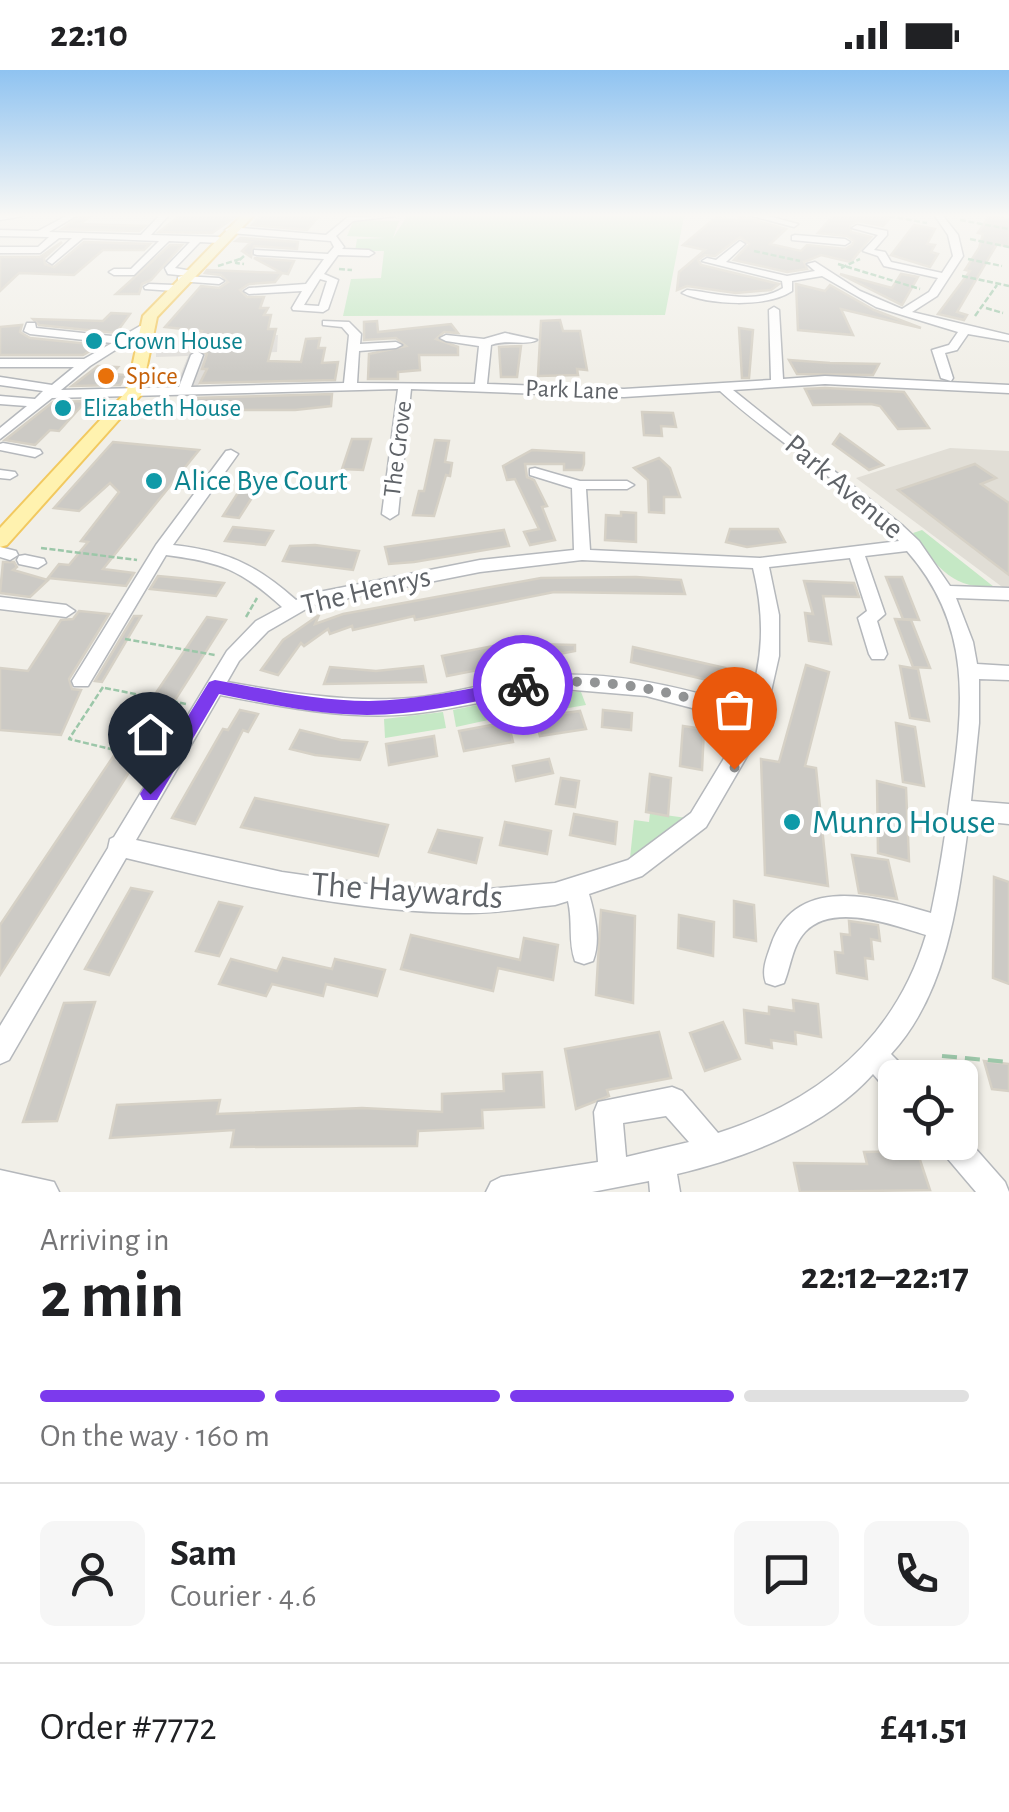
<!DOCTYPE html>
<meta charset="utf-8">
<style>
:root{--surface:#fff;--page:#f6f6f6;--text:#202124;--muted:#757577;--line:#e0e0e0;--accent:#7c3aed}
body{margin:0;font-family:"Alegreya Sans",sans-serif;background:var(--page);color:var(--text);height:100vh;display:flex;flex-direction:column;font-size:38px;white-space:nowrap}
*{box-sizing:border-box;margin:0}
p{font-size:32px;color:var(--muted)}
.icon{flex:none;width:55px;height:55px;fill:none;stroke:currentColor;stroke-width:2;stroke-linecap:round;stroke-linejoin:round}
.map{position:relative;height:1122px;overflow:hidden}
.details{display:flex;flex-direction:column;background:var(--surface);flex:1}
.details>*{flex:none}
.controls{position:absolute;left:878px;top:990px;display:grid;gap:20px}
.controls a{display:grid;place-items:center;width:100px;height:100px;border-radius:15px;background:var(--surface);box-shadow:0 2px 8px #0004;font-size:50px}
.pin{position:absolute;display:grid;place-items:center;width:85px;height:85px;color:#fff;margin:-102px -42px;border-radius:50% 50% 50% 0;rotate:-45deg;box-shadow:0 0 10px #0007}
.pin .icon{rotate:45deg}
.courier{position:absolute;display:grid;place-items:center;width:100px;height:100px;margin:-50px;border:8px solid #7c3aed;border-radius:50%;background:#fff;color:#222;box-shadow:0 2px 12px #0007}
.head em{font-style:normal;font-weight:700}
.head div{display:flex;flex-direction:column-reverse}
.head{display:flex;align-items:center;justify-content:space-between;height:170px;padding:0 40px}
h1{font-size:65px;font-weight:700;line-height:75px}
.bar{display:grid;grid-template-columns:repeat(4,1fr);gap:15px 10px;align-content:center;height:120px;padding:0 40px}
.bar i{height:12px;border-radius:8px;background:var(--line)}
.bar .selected{background:var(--accent)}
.bar p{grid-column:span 4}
.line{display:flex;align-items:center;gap:25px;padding:0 40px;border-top:2px solid var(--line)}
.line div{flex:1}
.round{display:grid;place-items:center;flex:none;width:105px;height:105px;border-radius:15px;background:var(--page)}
.status{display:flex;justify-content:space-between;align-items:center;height:70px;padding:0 50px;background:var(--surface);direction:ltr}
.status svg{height:28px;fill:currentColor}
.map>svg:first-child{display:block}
.industrial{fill:#e0deda}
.education{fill:#e1ded6}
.green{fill:#c5e8c5}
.building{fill:#cccac5;stroke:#d6d1c6;stroke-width:2.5}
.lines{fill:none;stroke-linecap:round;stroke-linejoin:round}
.minor-casing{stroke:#b5b8bc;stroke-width:3}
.major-casing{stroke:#f2c960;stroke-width:4}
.path-far1{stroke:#9cc7a9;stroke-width:2.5;stroke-dasharray:6 2.5;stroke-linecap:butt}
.path{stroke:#9cc7a9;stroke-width:4;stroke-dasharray:15 8;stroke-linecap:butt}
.minor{fill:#fff;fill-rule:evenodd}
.major{fill:#fff2af;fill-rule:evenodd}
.route{fill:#7c3aed}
.done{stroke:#929495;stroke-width:10;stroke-dasharray:0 18}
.culture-dot{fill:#0f9aa8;stroke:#fff;stroke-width:4}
.food-dot{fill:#e8710a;stroke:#fff;stroke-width:4}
.labels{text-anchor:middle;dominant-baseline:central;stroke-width:8;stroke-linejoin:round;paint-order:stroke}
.far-culture-label{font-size:25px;fill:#0d838f;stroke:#fff;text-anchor:start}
.far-food-label{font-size:25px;fill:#c56008;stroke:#fff;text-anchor:start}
.far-street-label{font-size:25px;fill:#5f6368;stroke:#fff}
.culture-label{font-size:30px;fill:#0d838f;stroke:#fff;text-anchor:start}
.street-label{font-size:30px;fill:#5f6368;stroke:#fff}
.near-culture-label{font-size:35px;fill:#0d838f;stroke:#fff;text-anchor:start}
.near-street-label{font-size:35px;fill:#5f6368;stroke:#fff}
</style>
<div class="status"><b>22:10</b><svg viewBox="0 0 49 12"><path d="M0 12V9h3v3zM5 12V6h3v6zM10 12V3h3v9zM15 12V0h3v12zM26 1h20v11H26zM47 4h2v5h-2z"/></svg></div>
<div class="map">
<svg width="1009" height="1122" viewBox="0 0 1009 1122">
<rect width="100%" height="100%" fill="#f1efe8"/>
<polygon class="industrial" points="278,265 277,282 212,285 198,316 176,316 188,286 156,287 156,266 178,270"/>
<polygon class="education" points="950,378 1009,381 1009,522 856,408"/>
<g class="green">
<polygon points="407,146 684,146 665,245 343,246 351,209 381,208 384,181 355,181 357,169 386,168 347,166 354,150 399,151 393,168"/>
<path d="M922 460 994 517C950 519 936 495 913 463Z"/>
<polygon points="551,621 581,622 586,635 527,645 522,626"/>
<polygon points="511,628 516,644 456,657 453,640"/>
<polygon points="443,642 446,658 385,668 384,649"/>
<polygon points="650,743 687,748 630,788 634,750 649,752"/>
</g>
<g class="building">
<polygon points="80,146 91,146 80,154 145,156 139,161 62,159"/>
<polygon points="179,146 220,146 235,147 212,163 159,162"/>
<polygon points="261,146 319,146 307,160 252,155"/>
<polygon points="739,146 786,159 770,174 801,181 807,175 845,179 852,175 854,171 847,166 818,163 833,146 892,146 883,156 858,151 850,155 851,162 871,167 851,192 821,185 804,192 807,199 787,202 734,190 749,174 740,167 715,186 705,185 698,190 701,195 779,214 771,220 736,223 687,216 677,220 679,202 705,180 683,175 716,147 738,151"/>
<polygon points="989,146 1009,149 1009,177 997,174 957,242 967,245 964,250 938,244 970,201 965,200 979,178 983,164 978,163"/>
<polygon points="914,155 935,159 927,174 935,175 931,182 938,184 930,197 891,185"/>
<polygon points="240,168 298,172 297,179 254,176 251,187 242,181 251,172 236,171"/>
<polygon points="62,172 44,188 45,194 54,197 84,172 150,174 144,180 103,180 74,205 19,203 0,221 0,187 40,187"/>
<polygon points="170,175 182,175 151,210 142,214 139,224 116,224"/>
<polygon points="254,188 294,191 288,204 282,203 275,212 249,214 240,220 247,227 264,227 260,238 268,238 264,245 271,245 268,259 276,259 268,291 301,292 306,269 320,268 318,278 325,278 322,293 338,292 335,310 200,313 207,299 202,299 207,284 195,278 202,261 165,257 201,216 219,218 228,212 221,205 205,203 207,200 282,203"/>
<polygon points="840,204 892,218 901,204 918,207 902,235"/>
<polygon points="796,214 825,221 830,215 874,240 921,258 841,239 853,265 798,260"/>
<polygon points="111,243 130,244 116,263 39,255 33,249 103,251"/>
<polygon points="560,250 563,261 580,261 587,300 577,299 578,305 538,306 541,251"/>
<polygon points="377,251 378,262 451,254 458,263 444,262 436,269 458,277 458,285 419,285 420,300 398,302 398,309 368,309 369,284 406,276 396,268 364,270 364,252"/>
<polygon points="22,255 20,262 30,268 100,275 83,285 0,285 0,257"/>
<polygon points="739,258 753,260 749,308 742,308"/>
<polygon points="521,276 517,307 501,307 499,277"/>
<polygon points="789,290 830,293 879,294 873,305 797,304"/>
<polygon points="98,296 118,297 112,304 126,305 120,315 72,316"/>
<polygon points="825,318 904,322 929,358 898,359 880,336 871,334 813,335 805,319"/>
<polygon points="332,324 331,336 295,340 187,340 193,328"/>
<polygon points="86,331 59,361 50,360 35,375 5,370 53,332"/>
<polygon points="642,342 673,343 676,357 661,356 662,366 644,365"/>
<polygon points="840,364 883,395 869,400 833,374"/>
<polygon points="352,369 371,369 363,400 342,399"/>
<polygon points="435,370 449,371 445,392 452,393 450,406 446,405 434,446 413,445 419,421 424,421"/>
<polygon points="113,372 199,380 103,499 134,503 126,516 48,508 59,494 69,495 88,472 81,471 119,422 110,413 79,441 54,438"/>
<polygon points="532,380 584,383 584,394 582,400 564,400 564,394 525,394 527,407 534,410 547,436 542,437 555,470 530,475 524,462 539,459 515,409 507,410 503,396"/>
<polygon points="659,388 670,398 680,427 664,427 664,443 649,442 648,410 634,398"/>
<polygon points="975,394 996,408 981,414 1009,433 1009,505 898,420"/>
<polygon points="239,421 255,423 239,448 223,446"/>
<polygon points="621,442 636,443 636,472 605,470 606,445 621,446"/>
<polygon points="233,457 273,461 265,475 225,471"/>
<polygon points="730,459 778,459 785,472 747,477 726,472"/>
<polygon points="504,460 509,476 414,492 389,494 385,477"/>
<polygon points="315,475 359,481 353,500 283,491 290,476"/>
<polygon points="3,492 14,492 17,497 13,500 48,510 30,527 0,523"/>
<polygon points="158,506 190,509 224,513 216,526 150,519"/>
<polygon points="636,507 681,510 685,524 554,522 415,550 414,546 353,560 352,556 330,564 328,559 304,576 301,573 278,605 261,600 283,570 319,545 315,554 343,544 541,508"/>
<polygon points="886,507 902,507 919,550 903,549"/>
<polygon points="804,511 854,513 859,527 823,526 831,574 809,571 805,543 813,544"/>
<polygon points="79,541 109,544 69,609 72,619 81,620 61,665 0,660 0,598 28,601 61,550 73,549"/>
<polygon points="134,546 141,546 102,612 95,611"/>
<polygon points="207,547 226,550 0,905 0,855"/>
<polygon points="895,549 911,550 930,598 913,597"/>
<polygon points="529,569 530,574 575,575 575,581 447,606 442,586"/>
<polygon points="633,577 725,598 720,613 631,592"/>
<polygon points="806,595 829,602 805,696 816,698 828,816 765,805 761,689 779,692"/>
<polygon points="423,596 426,612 324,614 330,597 376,601"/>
<polygon points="900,596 918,599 929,651 910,648"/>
<polygon points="240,640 258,644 248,662 243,660 195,754 172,748 223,659 228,660"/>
<polygon points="603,640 632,643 631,660 602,657"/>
<polygon points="580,641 586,659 540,666 535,647"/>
<polygon points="508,652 513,672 464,681 459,661"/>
<polygon points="896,653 915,657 924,716 903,712"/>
<polygon points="683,656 704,659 702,700 680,696"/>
<polygon points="300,660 341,670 367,672 360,690 315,685 290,679"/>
<polygon points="434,666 437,686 389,695 386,674"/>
<polygon points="549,689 553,703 516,711 513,696"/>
<polygon points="650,704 671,708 668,746 646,742"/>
<polygon points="561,708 579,711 575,737 556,734"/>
<polygon points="877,711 906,718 909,791 878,783"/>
<polygon points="255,728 388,755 378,786 241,757"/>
<polygon points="574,744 617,752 615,774 570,765"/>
<polygon points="505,752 551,761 547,784 500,775"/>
<polygon points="438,760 482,768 476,793 429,782"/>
<polygon points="852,785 888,790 897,829 859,823"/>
<polygon points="994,807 1009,812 1009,914 993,908"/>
<polygon points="131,818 152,822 109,905 85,899"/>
<polygon points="734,831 754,835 756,871 734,867"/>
<polygon points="219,832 242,837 219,886 196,881"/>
<polygon points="601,840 635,846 633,933 596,925"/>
<polygon points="679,845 714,852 713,886 678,878"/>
<polygon points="849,851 878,855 880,871 871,869 873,889 865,888 867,909 837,903 835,882 843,883 841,864 850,865"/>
<polygon points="411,865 520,890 524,868 558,875 553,910 498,898 493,921 401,899"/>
<polygon points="283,888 332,899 335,889 385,900 377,926 326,914 323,926 272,914 266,926 219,914 231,889 277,901"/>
<polygon points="793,930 818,934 821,967 795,962 796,974 771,970 772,978 746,973 744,940 769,944 769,937 794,941"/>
<polygon points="95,932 57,1051 23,1052 64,933"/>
<polygon points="723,952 740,989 705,1001 690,963"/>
<polygon points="659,962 671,1008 607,1020 609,1026 576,1039 565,979"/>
<polygon points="984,991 1009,994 1009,1021 992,1019"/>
<polygon points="542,1002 544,1037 482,1040 483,1058 418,1061 417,1076 231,1077 234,1060 110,1068 117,1035 220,1030 217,1044 362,1038 442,1042 442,1024 504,1021 503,1004"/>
<polygon points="917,1081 930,1120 800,1122 794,1093 867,1094 864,1082"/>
</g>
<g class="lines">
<defs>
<g id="minor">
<polygon points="0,146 23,146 0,150"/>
<polygon points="66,146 76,146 49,162 141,165 159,146 168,146 151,165 219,167 224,170 219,173 200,172 175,198 192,201 193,203 188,206 168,204 165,198 190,172 169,171 134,205 114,205 109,202 114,199 131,199 159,171 83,168 52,194 47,191 49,189 72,168 59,168 40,183 0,183 0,177 38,177 49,167 0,166 0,160 38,161"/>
<path d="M395 146 353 151 336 166 344 177 342 179 369 180 374 183 369 186 338 185 324 204 338 210 328 239 323 242 293 240 292 238 302 221 249 224 244 221 249 218 306 214 324 189 257 185 254 184V180L328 184 334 177 331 171 230 163 225 160 230 157 326 165 348 147ZM320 209 327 211 319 236 304 235Z"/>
<polygon points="752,146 768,146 798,154 794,157"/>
<path d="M935 146H943L958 165 963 186 937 226 912 242 1009 265V271L968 264 957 280 945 283 953 308 951 311 941 308 932 280 949 275 958 262 876 237 822 206 792 211V221C767 238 708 235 682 223L687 220C717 223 756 235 783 218L782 211 702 191 707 188 716 190 740 171 745 174 726 192 787 206 815 201 807 194 815 192 860 221 902 239 929 222 938 208 884 196 878 186 863 181 878 165 852 158 857 155 887 161V165L874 180 885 182 891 192 942 203 953 186 948 165Z"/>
<polygon points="795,165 845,169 850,172 845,175 792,170 792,166"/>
<polygon points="182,206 219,208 224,211 219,214 178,211 178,207"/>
<polygon points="149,214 174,215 179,218 174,221 145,219 144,217"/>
<path d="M774 237 779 240 783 309 825 306 1009 315V323L825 314 733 320 903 456 919 471 950 516 1009 518V530L956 528 973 572 977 594 1009 596V610L979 609V653L971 731 1009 734V754L969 750C958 830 948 922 891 984L905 998 908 1008H895V1021L885 1018 873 1004C826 1057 745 1088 677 1104L680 1122H650L649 1111 592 1122H486L491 1112 501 1107 598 1092 594 1042 598 1032 672 1017 682 1021 718 1063C818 1031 895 969 926 865 893 855 833 832 805 862 792 876 791 896 784 913L775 916 766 913C761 900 767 887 771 875 795 803 878 827 931 843 939 806 945 767 950 729 964 637 973 556 907 481L865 486 885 544 877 551 887 584 884 589H872L869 584 858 548 867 541 850 488 769 497 779 545V586L770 626 750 681 706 757 642 806 589 824C595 845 601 870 593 891L584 894 575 891C568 872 573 851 568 831L555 835C525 838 494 844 464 843 349 842 237 815 126 788L9 990 0 994V956L108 778 110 769 114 767 227 581 256 551 282 537C241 500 221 492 166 485L88 616H74L72 611 156 475 226 381 231 380 238 384 173 475C227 481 255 494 296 530L309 524 480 490 574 480 572 418 530 405V399L535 398 580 411H627L634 415 627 419H586L590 480 760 488 899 471C848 413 777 373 720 321L624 327 411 319 398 444 390 449 382 444 398 319 52 328 0 369V358L27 336 0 334V326L35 329 43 321 0 315V307L52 315 74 297H0V289H84L112 273 30 264 24 261 27 253H35L36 258 121 267 140 256 150 258 90 296 61 320 179 317 191 285 197 281 203 285 191 317 344 313 349 265 342 257 323 255V251L349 252 361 264 360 274 396 272 402 275 396 278 359 281 357 313 475 314 479 276 446 271 440 268 446 265 484 269 505 263 537 270C527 276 508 269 491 275L487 314 624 319 771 310 769 240ZM582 490 753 498C765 548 764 589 747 637 676 616 604 598 529 607 484 613 440 628 394 629 338 631 282 622 227 612L239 591 268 561 313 535 480 502ZM563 619 646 626 742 651 734 672 691 743 628 790 555 813 467 821 374 815 282 802 136 770 220 625C282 637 347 650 411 644 462 639 512 623 563 619ZM666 1046 689 1072 626 1087 623 1053Z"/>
<polygon points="3,373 40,380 42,383 35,387 0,380 0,374"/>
<polygon points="0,400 15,402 17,405 10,409 0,408"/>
<polygon points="0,477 16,481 18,485 10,490 0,487"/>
<polygon points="25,485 44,489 46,493 38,498 19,494 17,490 19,486"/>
<polygon points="0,527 66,535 75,541 66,547 0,539"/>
<polygon points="960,1061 1005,1112 1009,1122 976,1122 942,1082 938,1072 960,1072"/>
<polygon points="0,1100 54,1112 59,1122 0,1122"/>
</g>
<polygon id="major" points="241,146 253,146 157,247 141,325 7,475 0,477 0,458 127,321 143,246"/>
</defs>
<use href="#minor" class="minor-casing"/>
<use href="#major" class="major-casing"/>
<g class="path-far1">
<polyline points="889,146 927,153"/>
<polyline points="960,150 1009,159"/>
<polyline points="970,169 1009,177"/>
<polyline points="754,181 800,191"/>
<polyline points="244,186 236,193 244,194"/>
<polyline points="968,189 1002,196"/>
<polyline points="838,194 920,219"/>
<polyline points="218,196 240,189"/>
<polyline points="841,198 860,189"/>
<polyline points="339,199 352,200"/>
<polyline points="962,206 1009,216"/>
<polyline points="986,238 1003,243"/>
<polyline points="975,246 997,215"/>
<polyline points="41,478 137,490"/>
<polyline points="246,547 257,528"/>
<polyline points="125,569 215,585"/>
<polyline points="103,617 69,669 152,689"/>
<polyline points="105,618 186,634"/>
</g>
<polyline class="path" points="942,986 1009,992"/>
<use href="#minor" class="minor"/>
<use href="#major" class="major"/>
</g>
<linearGradient id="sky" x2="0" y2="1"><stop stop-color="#8fc3f1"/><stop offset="0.48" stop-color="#f9f8f5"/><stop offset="1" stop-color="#f9f8f5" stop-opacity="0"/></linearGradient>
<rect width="1009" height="303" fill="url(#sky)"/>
<path class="route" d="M523 609 531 615 523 622C471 632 420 645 367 645 318 645 268 634 219 624L157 730H143L140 724 209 612 215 610C265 619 317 631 369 631 421 630 472 618 523 609Z"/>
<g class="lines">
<path class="done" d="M523 615C604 604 676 622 753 647L734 699"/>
</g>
<g class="culture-dot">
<circle cx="94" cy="271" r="10"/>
<circle cx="63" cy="338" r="10"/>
<circle cx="154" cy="411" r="10"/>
<circle cx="792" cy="752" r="10"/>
</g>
<circle class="food-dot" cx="106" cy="306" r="10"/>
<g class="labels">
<g class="far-culture-label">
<text x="114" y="271">Crown House</text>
<text x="83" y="338">Elizabeth House</text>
</g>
<g class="far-food-label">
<text x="126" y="306">Spice</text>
</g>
<g class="far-street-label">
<text transform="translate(572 320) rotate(2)">Park Lane</text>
<text transform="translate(398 379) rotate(-83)">The Grove</text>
</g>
<g class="culture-label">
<text x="174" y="411">Alice Bye Court</text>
</g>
<g class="street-label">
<text transform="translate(844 417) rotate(40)">Park Avenue</text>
<text transform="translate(366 521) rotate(-13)">The Henrys</text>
</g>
<g class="near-culture-label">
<text x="812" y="752">Munro House</text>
</g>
<g class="near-street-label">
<text transform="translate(407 821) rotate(4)">The Haywards</text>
</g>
</g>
</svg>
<div class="controls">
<a><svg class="icon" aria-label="locate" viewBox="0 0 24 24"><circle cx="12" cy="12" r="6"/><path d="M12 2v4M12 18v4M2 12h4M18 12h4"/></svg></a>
</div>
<div class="pin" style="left:734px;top:699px;background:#ea580c"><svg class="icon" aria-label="bag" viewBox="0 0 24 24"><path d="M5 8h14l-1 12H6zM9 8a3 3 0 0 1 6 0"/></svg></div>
<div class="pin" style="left:150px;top:724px;background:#1f2937"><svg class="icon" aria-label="home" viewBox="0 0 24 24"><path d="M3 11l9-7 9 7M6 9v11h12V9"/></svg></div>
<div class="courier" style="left:523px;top:615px"><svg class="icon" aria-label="bike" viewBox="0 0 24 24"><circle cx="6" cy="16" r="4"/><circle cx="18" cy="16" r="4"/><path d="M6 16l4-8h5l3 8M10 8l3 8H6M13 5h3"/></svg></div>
</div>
<section class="details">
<div class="head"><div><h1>2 min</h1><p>Arriving in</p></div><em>22:12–22:17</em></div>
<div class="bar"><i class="selected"></i><i class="selected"></i><i class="selected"></i><i></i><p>On the way · 160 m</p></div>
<div class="line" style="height:180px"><a class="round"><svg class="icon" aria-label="person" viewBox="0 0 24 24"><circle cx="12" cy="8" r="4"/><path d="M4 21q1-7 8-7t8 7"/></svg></a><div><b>Sam</b><p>Courier · 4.6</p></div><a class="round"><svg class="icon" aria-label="chat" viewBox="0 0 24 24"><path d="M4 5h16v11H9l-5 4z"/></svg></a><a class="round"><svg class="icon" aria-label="phone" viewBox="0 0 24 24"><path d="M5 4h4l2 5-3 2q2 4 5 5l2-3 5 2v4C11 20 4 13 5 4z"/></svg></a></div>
<div class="line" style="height:130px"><div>Order #7772</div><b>£41.51</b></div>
</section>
